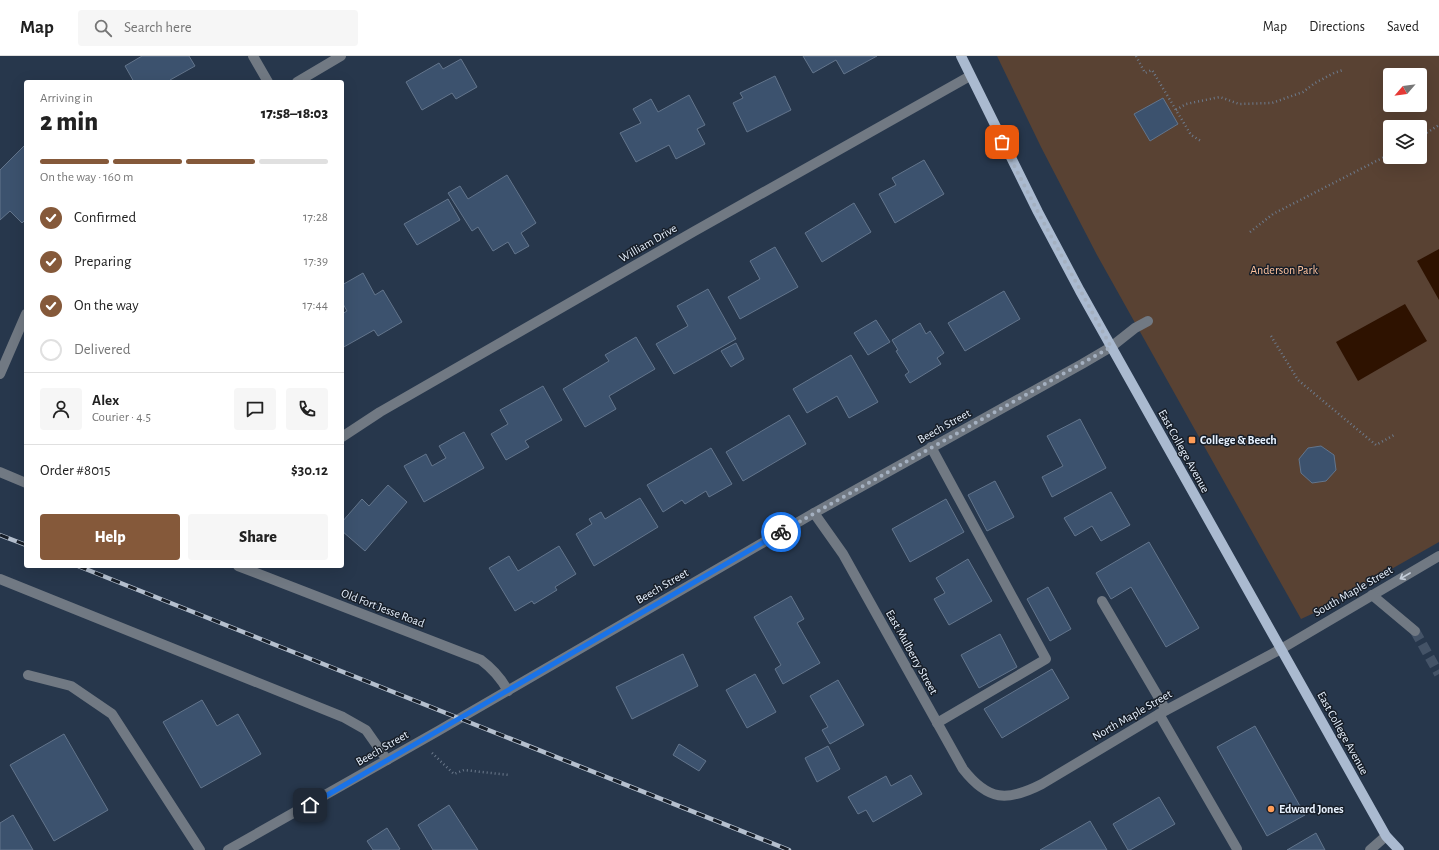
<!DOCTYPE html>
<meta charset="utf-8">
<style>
:root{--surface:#fff;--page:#f6f6f6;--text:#222;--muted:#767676;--line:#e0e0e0;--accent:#85593a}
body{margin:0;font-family:"Alegreya Sans",sans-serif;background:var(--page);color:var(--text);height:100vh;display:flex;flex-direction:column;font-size:15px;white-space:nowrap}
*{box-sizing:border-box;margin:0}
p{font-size:13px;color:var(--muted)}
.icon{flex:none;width:22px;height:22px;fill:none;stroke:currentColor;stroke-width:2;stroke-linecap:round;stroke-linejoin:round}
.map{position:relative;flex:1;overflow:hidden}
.sheet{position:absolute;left:24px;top:24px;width:320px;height:488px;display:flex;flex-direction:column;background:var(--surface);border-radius:4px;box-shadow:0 4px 16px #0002}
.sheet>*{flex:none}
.needle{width:26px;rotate:242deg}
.tools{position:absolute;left:1383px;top:12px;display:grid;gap:8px}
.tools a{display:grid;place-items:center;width:44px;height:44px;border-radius:4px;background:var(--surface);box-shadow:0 4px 16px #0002;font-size:20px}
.pin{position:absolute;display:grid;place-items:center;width:34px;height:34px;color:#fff;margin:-17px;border-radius:8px;box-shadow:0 2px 6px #0006}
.courier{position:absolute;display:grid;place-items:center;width:40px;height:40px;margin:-20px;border:3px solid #1a73e8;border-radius:50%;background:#fff;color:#222;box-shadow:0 1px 5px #0007}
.summary em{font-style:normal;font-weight:800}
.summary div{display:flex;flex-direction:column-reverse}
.summary{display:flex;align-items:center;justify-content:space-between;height:68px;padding:0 16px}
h1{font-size:26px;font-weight:800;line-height:30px}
.bar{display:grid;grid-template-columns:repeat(4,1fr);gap:6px 4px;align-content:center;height:48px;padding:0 16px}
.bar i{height:5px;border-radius:3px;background:var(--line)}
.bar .selected{background:var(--accent)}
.bar p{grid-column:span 4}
.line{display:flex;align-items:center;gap:10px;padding:0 16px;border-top:1px solid var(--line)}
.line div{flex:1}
.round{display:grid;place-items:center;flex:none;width:42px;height:42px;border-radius:4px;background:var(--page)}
ol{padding:0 16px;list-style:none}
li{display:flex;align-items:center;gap:12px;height:44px}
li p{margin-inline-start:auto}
li .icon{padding:4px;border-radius:50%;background:var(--accent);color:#fff;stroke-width:4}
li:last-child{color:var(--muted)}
li i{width:22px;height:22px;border:2px solid var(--line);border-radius:50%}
.primary-button{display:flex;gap:8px;margin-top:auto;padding:8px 16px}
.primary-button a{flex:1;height:46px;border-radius:4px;background:var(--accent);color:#fff;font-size:16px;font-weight:800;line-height:46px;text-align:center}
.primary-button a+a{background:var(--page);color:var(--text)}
header{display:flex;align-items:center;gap:24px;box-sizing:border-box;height:56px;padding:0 20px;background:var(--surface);border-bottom:1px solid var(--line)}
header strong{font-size:19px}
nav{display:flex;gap:22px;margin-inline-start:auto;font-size:14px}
.search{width:280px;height:36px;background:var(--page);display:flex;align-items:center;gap:10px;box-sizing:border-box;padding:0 14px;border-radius:4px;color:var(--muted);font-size:15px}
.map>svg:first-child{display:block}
.green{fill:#594233;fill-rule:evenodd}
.water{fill:#2e1200}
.building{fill:#3c526e;stroke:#63758c}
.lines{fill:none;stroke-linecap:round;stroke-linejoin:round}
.minor-tunnel{stroke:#445367;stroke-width:10;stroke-dasharray:10 5;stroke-linecap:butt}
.path{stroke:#6d7b8d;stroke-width:2.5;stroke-dasharray:1 3;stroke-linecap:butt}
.minor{stroke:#717983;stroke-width:10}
.major{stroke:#aabad0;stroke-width:10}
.rail-casing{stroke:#b4bfce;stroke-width:4.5}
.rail{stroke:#171e28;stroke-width:3;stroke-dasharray:9;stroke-linecap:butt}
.oneway{stroke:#c4cdd9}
.done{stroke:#a4b0c0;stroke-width:4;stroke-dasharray:0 7.2}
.route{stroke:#1a73e8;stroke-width:5}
.poi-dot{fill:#fe9c57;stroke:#171e28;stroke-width:1.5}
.labels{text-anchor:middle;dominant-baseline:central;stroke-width:3;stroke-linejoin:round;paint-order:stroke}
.street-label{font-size:12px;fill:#e7f1fe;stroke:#171e28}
.park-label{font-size:12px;fill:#ffc39e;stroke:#171e28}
.poi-label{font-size:12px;font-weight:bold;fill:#e7f1fe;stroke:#171e28;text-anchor:start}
</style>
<header>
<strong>Map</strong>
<div class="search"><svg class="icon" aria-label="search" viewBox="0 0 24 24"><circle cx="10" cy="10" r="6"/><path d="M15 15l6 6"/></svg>Search here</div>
<nav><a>Map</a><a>Directions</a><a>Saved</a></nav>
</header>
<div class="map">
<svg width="1439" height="794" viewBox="0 0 1439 794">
<rect width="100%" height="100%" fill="#27374c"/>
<path class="green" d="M997 0H1439V486L1314 557 1301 563 1097 199 1041 91ZM1390 19H1420V49H1390ZM1390 71H1420V101H1390Z"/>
<g class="water">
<polygon points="1439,193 1439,244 1417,205"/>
<polygon points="1405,248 1427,285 1358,325 1336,286"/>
</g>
<g class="building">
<polygon points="142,0 189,0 195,10 170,24 171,26 134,26 125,10"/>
<polygon points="803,0 877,0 844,18 836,4 813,17"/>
<polygon points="461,3 477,31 456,43 452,37 422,54 406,26 439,7 443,13"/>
<polygon points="775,20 791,54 747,76 733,47 743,42 740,37"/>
<polygon points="689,39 705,69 697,73 705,88 676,103 669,89 636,106 620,77 641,67 633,53 651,43 658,56"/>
<polygon points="1163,42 1178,68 1150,85 1134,58"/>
<polygon points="26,88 26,143 24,145 26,147 26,163 22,167 10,155 0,164 0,114"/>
<polygon points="924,104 944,138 895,167 879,138 896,129 892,122"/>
<polygon points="507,119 536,167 521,177 529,190 515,198 508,186 493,195 478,171 472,175 448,137 460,130 468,143"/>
<polygon points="448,143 460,164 417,189 404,168"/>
<polygon points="854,147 871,176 822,206 805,177"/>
<polygon points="775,191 798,231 740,263 728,241 760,223 750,205"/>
<polygon points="363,217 375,239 383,234 402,266 378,280 374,274 342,292 342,258 347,255 342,246 342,229"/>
<polygon points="708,233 736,283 674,318 656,288 688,270 677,250"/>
<polygon points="1004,235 1020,263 965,295 948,267"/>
<polygon points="876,264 890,286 868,299 854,277"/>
<polygon points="920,267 926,278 930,275 944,297 937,302 941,308 910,327 905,319 909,316 896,295 898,294 892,284"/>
<polygon points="636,281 655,313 609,340 616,353 585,371 563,333 609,305 605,299"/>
<polygon points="736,287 744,303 731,311 721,295"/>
<polygon points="851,299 878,346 849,362 837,340 807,357 793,333"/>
<polygon points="543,330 562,364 525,385 529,391 506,404 491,378 508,368 500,354"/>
<polygon points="789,359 806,388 743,425 726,396"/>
<polygon points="1080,363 1106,412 1052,441 1042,421 1063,410 1047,380"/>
<polygon points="464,376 484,412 424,446 404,410 426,398 432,410 446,402 439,390"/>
<polygon points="1321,390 1334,399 1336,414 1326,425 1312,427 1301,417 1299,403 1308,392"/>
<polygon points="711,392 732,428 709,441 706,435 685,448 682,444 663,456 647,429"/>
<polygon points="995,425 1014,461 987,475 968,439"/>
<polygon points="388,429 407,446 365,495 342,475 342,466 362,443 369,450"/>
<polygon points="1111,436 1130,469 1101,485 1092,470 1075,480 1064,462"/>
<polygon points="640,442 658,471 594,510 576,478 592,468 589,463 601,456 605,463"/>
<polygon points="946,443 964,476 910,506 892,473"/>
<polygon points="1149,486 1199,572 1166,591 1131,531 1111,543 1096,517"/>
<polygon points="559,490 576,518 555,531 557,534 534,548 532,545 515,555 489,512 509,500 518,515"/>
<polygon points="968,503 992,545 949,569 934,543 945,537 936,522"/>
<polygon points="1048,531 1071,573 1050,585 1027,543"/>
<polygon points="791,540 804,563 797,567 820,607 783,628 775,613 781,609 754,561"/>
<polygon points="1000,578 1017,611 979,632 961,599"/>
<polygon points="683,598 698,630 632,663 616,631"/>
<polygon points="1052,613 1069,642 1002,682 984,653"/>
<polygon points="755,618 776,656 747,672 726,634"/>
<polygon points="838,624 864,669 830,688 822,674 828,671 810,640"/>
<polygon points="202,644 217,670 238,658 261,698 201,732 163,666"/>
<polygon points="1255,670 1305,759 1267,780 1217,691"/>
<polygon points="64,678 108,754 54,785 10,709"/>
<polygon points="679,688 706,705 699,715 673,699"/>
<polygon points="828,690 840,713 817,726 805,702"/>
<polygon points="911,719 922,738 873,766 866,754 858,758 848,741 886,720 891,730"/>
<polygon points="1159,741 1175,768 1130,794 1128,794 1113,768"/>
<polygon points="449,749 478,794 433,794 418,769"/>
<polygon points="13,759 33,794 0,794 0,767"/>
<polygon points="1090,765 1107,794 1040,794"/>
<polygon points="387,772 400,793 398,794 373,794 367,785"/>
<polygon points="1316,777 1325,794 1287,794"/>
</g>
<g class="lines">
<polyline class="minor-tunnel" points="1415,575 1439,618"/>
<g class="path">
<polyline points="1136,0 1145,17 1152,14 1191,79 1201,85"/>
<polyline points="1176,54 1186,48 1220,41 1239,48 1272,47 1303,36 1315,27 1334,17 1343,14"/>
<polyline points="1420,81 1439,69"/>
<polyline points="1250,176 1273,158 1390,98"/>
<polyline points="1271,280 1298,324 1376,389 1396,378"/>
<polyline points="432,697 454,718 464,714 509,719"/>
</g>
<g class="minor">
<polyline points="253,0 268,26"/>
<polyline points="297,26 341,0"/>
<polyline points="0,318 26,258"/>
<polyline points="342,381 380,356 693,176 970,20"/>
<polyline points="931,391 1046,603 937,667"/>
<polyline points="0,416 26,427"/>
<path d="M814 457 843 498 963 713C988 745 1007 746 1042 728L1159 658 1281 593 1439 500"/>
<path d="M238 510 481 604C493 613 501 622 508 635"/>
<polyline points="0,523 343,661 366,674 387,704"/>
<polyline points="1372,539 1415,575"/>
<polyline points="1102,545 1166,654"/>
<polyline points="28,619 71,630 112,658 200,794"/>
<polyline points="1159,658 1237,793"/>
<polyline points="228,794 438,675 814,457 1082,308 1111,291 1135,272 1148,265"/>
<polyline points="1370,794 1386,780"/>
</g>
<polyline class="major" points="961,0 1038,156 1080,235 1386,780 1399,794"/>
<defs>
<g id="rail">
<polyline points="0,479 26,489"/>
<polyline points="78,510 789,794"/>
</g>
</defs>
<use href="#rail" class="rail-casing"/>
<use href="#rail" class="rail"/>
</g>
<defs><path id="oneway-shaft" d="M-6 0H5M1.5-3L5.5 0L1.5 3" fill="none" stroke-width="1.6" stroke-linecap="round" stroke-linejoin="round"/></defs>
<use class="oneway" href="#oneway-shaft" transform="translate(1405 520) rotate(150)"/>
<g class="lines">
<polyline class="done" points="781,476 1111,291 1038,156 1002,86"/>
<polyline class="route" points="310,749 781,476"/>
</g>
<g class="poi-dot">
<rect x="1188" y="380" width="8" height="8" rx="2"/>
<circle cx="1271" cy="753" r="4"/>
</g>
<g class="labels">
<g class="street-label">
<text transform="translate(648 187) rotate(-30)">William Drive</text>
<text transform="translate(944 370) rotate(-29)">Beech Street</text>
<text transform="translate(1184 395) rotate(61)">East College Avenue</text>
<text transform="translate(662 530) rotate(-30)">Beech Street</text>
<text transform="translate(1353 535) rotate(-30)">South Maple Street</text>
<text transform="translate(383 552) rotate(21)">Old Fort Jesse Road</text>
<text transform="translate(912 596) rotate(61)">East Mulberry Street</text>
<text transform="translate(1132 659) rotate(-30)">North Maple Street</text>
<text transform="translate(1343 677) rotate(61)">East College Avenue</text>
<text transform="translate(382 692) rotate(-30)">Beech Street</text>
</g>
<g class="park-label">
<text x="1284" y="214">Anderson Park</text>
</g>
<g class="poi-label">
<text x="1200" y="384">College &amp; Beech</text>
<text x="1279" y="753">Edward Jones</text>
</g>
</g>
</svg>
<div class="tools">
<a><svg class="needle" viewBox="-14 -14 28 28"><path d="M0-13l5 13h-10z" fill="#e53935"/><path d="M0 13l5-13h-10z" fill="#767676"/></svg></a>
<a><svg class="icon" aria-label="layers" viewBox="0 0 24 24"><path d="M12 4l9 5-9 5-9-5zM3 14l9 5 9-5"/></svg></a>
</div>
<div class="pin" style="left:1002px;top:86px;background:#ea580c"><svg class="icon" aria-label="bag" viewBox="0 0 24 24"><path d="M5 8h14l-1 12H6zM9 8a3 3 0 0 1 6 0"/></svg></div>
<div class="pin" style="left:310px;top:749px;background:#1f2937"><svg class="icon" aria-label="home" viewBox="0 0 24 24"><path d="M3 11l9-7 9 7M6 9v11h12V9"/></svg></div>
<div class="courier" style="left:781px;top:476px"><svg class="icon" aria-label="bike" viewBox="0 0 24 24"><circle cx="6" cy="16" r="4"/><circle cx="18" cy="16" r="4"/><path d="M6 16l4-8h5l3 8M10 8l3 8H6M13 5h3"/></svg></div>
<section class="sheet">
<div class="summary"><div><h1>2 min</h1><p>Arriving in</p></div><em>17:58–18:03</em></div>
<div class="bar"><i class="selected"></i><i class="selected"></i><i class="selected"></i><i></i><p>On the way · 160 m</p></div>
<ol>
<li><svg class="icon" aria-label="check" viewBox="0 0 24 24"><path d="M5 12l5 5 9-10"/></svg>Confirmed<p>17:28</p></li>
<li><svg class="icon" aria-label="check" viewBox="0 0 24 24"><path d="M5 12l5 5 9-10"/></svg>Preparing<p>17:39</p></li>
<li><svg class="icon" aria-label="check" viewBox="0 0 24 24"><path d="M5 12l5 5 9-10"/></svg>On the way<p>17:44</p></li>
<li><i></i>Delivered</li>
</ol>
<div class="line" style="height:72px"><a class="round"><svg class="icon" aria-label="person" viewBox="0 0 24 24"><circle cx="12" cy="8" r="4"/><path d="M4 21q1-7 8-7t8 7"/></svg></a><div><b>Alex</b><p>Courier · 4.5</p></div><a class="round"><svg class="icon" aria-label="chat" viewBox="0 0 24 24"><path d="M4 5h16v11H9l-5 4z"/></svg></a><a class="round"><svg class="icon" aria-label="phone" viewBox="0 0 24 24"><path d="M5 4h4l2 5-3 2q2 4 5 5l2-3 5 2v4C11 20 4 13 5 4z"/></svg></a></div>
<div class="line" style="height:52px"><div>Order #8015</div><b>$30.12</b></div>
<div class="primary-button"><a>Help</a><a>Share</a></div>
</section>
</div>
